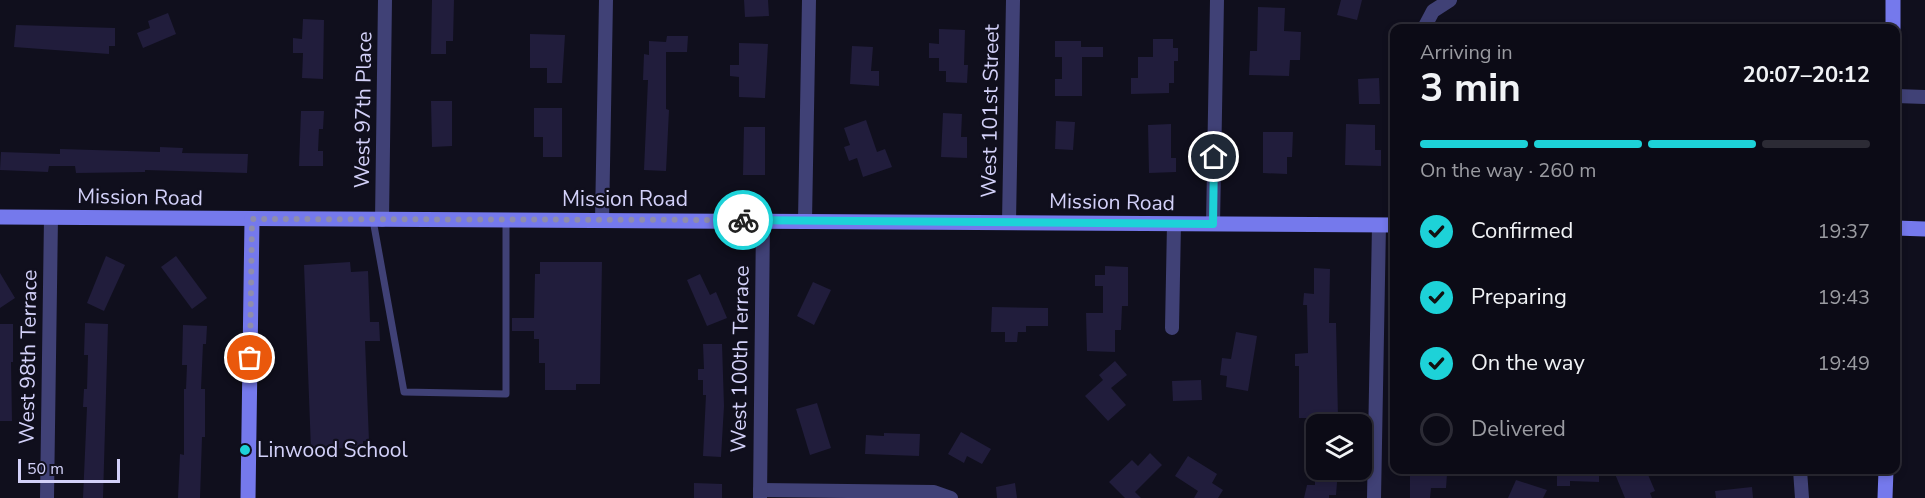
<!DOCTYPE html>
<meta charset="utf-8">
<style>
:root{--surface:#0c0b16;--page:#15141f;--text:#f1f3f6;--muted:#9a9ba1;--line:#2c2b35;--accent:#1dd2d8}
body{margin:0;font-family:"Nunito Sans",sans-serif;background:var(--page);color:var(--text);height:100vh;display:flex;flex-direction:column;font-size:22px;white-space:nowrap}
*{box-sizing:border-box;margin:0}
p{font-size:20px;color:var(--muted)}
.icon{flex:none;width:33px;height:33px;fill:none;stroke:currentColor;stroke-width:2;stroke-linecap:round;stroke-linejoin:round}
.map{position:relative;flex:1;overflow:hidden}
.side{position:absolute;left:1390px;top:24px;width:510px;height:450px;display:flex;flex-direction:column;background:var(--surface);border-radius:12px;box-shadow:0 3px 9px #0003,0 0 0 2px var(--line)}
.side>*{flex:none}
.controls{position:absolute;left:1306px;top:414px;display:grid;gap:12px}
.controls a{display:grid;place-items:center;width:66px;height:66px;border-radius:12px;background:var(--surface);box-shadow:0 3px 9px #0003,0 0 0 2px var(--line);font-size:30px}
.scale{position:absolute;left:18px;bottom:15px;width:102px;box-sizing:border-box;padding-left:6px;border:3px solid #d3d1f9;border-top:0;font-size:16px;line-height:21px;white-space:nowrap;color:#d3d1f9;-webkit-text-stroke:4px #100f1d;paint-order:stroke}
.pin{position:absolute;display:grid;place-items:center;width:51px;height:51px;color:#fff;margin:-26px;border:3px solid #fff;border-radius:50%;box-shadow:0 2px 6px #0007}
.courier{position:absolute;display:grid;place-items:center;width:60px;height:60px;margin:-30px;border:4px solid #1dd2d8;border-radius:50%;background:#fff;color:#222;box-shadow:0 2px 8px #0007}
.overview em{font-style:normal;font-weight:700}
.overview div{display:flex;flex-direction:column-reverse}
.overview{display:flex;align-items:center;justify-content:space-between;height:102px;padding:0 30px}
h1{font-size:39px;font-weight:700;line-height:45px}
.bar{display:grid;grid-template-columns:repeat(4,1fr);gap:9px 6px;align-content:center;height:72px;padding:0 30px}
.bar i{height:8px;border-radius:4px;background:var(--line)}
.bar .active{background:var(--accent)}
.bar p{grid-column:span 4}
ol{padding:0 30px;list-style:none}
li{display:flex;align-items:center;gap:18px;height:66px}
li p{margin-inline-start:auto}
li .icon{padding:6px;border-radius:50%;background:var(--accent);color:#111;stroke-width:4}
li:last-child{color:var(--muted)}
li i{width:33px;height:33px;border:3px solid var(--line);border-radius:50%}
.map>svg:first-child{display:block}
.building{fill:#211d3c}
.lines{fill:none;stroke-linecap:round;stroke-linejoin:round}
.lane{stroke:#404176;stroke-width:7}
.street{stroke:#404176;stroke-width:14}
.secondary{stroke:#7579ec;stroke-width:15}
.done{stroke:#8f8dac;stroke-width:6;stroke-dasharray:0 10.8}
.route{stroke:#1dd2d8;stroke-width:8}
.poi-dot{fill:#1dd2d8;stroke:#100f1d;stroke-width:2}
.labels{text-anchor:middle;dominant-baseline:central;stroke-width:4.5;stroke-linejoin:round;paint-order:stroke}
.street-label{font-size:21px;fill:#d3d1f9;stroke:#100f1d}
.poi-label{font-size:21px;fill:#d3d1f9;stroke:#100f1d;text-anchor:start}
</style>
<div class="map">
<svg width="1925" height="498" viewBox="0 0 1925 498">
<rect width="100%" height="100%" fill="#100f1d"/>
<g class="building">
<polygon points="432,0 454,0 453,41 446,41 446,54 431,54"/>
<polygon points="744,0 768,0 769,16 745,17"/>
<polygon points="1341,0 1362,0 1357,20 1337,15"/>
<polygon points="1258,7 1285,8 1284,31 1301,32 1300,60 1290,60 1289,76 1249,75 1250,51 1257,51"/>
<polygon points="168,13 176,34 143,48 137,33 150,28 148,21"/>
<polygon points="303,19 324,20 323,79 302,78 303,53 293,53 293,38 302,39"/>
<polygon points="16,25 115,28 115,46 109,46 109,54 14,47"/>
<polygon points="939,29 965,30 964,65 968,65 967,83 946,82 946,71 939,71 939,58 929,58 929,43 939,44"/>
<polygon points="530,34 565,35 562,83 547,83 547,68 530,68"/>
<polygon points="667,36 688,36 687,52 666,52 666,109 669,110 666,171 644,170 648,80 643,80 644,54 649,55 649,41 666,42"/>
<polygon points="1153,39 1173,39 1173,48 1178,48 1178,61 1174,61 1174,83 1169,83 1169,93 1131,94 1131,78 1138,78 1138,57 1153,57"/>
<polygon points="1055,41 1081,41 1081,47 1103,47 1103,57 1082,57 1082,96 1055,96 1055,79 1062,79 1062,57 1055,57"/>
<polygon points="739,43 768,44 765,98 739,97 739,77 730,76 730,65 739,65"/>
<polygon points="852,46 873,47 871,71 879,71 879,86 850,84"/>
<polygon points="1379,78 1380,104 1359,104 1358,79"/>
<polygon points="431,101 452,101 452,146 432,147"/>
<polygon points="534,108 562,108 562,157 543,157 543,137 534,137"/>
<polygon points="301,111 324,111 323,129 319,129 318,151 323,151 323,166 299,166"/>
<polygon points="943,113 962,114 961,137 967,137 967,158 941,157"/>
<polygon points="866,120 877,152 885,149 892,167 863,177 857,158 849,161 844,147 850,145 844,128"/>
<polygon points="1056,121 1075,122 1073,150 1055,149"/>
<polygon points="1171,124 1171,158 1176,158 1176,172 1149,173 1148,125"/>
<polygon points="1346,124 1375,125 1375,150 1381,150 1381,166 1345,165"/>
<polygon points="744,127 765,127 765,175 743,175"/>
<polygon points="1263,132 1293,132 1292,157 1287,157 1287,174 1263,173"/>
<polygon points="160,147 183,148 182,153 248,154 247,173 145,170 145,172 76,173 75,166 49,166 48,172 0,170 1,152 60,154 60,149 160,152"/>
<polygon points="106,256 125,265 104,311 87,303"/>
<polygon points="176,256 207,298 192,309 161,267"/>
<polygon points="350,262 351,272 368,271 370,322 379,322 380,341 365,341 369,441 363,441 363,447 311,450 304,265"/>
<polygon points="540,262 602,262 600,384 576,384 576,390 545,390 545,363 539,363 539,339 534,339 534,331 512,331 512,318 534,318 535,274 540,274"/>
<polygon points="1105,266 1128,267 1128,306 1122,306 1121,330 1115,330 1115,352 1087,351 1086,313 1103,313 1103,286 1095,286 1095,275 1105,275"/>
<polygon points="1314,268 1330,269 1329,323 1336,323 1338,418 1299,418 1299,366 1295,366 1295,354 1308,353 1307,305 1303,305 1304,293 1314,294"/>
<polygon points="0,273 15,298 0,308"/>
<polygon points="700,274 710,295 716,292 727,318 707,326 687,280"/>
<polygon points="813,282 831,290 814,325 797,316"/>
<polygon points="992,307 1048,308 1048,326 1026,326 1026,332 1018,332 1017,342 1005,342 1005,332 991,332"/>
<polygon points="85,323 108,324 103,498 83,498 87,407 83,407 84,389 87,389 88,355 84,355"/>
<polygon points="0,324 13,324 13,362 11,362 12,421 0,421"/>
<polygon points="183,325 207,326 206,344 203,344 201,389 205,389 205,437 202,437 200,498 178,498 180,454 184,455 184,389 186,389 187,365 182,365"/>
<polygon points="1236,332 1257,336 1248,391 1226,387 1227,376 1220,375 1222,358 1231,359"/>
<polygon points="703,344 722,344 724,406 721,457 703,456 706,395 703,395 703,380 698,380 698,369 704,369"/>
<polygon points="1115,361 1127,375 1111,388 1126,405 1108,421 1085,396 1103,380 1099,375"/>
<polygon points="1201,380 1202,400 1173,401 1172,381"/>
<polygon points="817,403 831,448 810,455 796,409"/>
<polygon points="961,432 991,449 982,464 967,456 964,463 948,454"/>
<polygon points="884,433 920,434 919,456 865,454 866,435 884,436"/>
<polygon points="1150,453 1162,465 1135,492 1141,498 1125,498 1109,482 1132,460 1138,466"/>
<polygon points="1188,456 1217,474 1212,483 1223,490 1218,498 1194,498 1198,491 1175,476"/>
<polygon points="1315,470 1338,470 1336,495 1329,495 1329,498 1304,498 1307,485 1315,485"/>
<polygon points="1564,470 1599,470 1599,482 1570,481 1570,486 1557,486 1557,471"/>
<polygon points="1625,470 1646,470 1655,491 1650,493 1652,498 1625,498 1615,474"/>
<polygon points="1410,474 1447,474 1446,488 1431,488 1430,498 1410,498"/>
<polygon points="1516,480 1547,490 1543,498 1508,498"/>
<polygon points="694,483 722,484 722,498 694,498"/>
<polygon points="1015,483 1017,498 997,498 996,487"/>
<polygon points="1752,487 1753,498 1716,498 1715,491"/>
</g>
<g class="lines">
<polyline class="lane" points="373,220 404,392 506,394 506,220"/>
<g class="street">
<polyline points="1424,28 1433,11 1450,0"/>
<polyline points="1896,96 1925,97"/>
<polyline points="382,220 385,0"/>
<polyline points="805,220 809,0"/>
<polyline points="602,221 606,0"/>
<polyline points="1009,222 1013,0"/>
<polyline points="1213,224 1217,0"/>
<polyline points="1172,328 1174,224"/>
<polyline points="1800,470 1802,498"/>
<polyline points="760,490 934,492 951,498"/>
<polyline points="47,498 51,217"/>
<polyline points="760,498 763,220"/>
<polyline points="1374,498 1379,225"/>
</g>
<g class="secondary">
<polyline points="1893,28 1893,0"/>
<polyline points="0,217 1395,225"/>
<polyline points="1896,228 1925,229"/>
<polyline points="248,498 252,219"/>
<polyline points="1885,498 1886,470"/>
</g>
</g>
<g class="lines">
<polyline class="done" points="250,358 252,219 743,220"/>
<polyline class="route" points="743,220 1213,224 1214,157"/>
</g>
<circle class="poi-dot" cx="245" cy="450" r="6"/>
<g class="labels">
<g class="street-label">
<text transform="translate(363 110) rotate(-89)">West 97th Place</text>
<text transform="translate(990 111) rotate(-89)">West 101st Street</text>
<text transform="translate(140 197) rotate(1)">Mission Road</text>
<text x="625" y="199">Mission Road</text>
<text transform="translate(1112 202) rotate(1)">Mission Road</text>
<text transform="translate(28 357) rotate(-89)">West 98th Terrace</text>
<text transform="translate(740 359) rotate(-89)">West 100th Terrace</text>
</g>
<g class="poi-label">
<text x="257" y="450">Linwood School</text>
</g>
</g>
</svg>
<div class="controls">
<a><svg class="icon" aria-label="layers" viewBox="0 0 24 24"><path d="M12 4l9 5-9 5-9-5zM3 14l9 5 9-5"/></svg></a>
</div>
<div class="scale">50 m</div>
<div class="pin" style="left:250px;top:358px;background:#ea580c"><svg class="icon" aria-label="bag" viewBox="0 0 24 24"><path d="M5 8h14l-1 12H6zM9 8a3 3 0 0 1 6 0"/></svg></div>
<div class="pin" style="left:1214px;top:157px;background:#1f2937"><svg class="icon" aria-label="home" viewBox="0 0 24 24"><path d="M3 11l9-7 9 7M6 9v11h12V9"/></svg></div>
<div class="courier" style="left:743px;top:220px"><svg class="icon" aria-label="bike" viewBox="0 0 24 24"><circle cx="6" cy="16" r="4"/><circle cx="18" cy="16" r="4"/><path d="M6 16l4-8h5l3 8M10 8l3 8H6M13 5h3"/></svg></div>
<section class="side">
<div class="overview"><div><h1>3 min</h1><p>Arriving in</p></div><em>20:07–20:12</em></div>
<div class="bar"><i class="active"></i><i class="active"></i><i class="active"></i><i></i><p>On the way · 260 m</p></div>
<ol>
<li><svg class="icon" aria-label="check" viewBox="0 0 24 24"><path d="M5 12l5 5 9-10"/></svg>Confirmed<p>19:37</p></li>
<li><svg class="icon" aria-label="check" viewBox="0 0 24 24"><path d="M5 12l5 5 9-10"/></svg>Preparing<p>19:43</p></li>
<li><svg class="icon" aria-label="check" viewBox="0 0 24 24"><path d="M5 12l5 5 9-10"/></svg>On the way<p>19:49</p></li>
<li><i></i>Delivered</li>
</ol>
</section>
</div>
